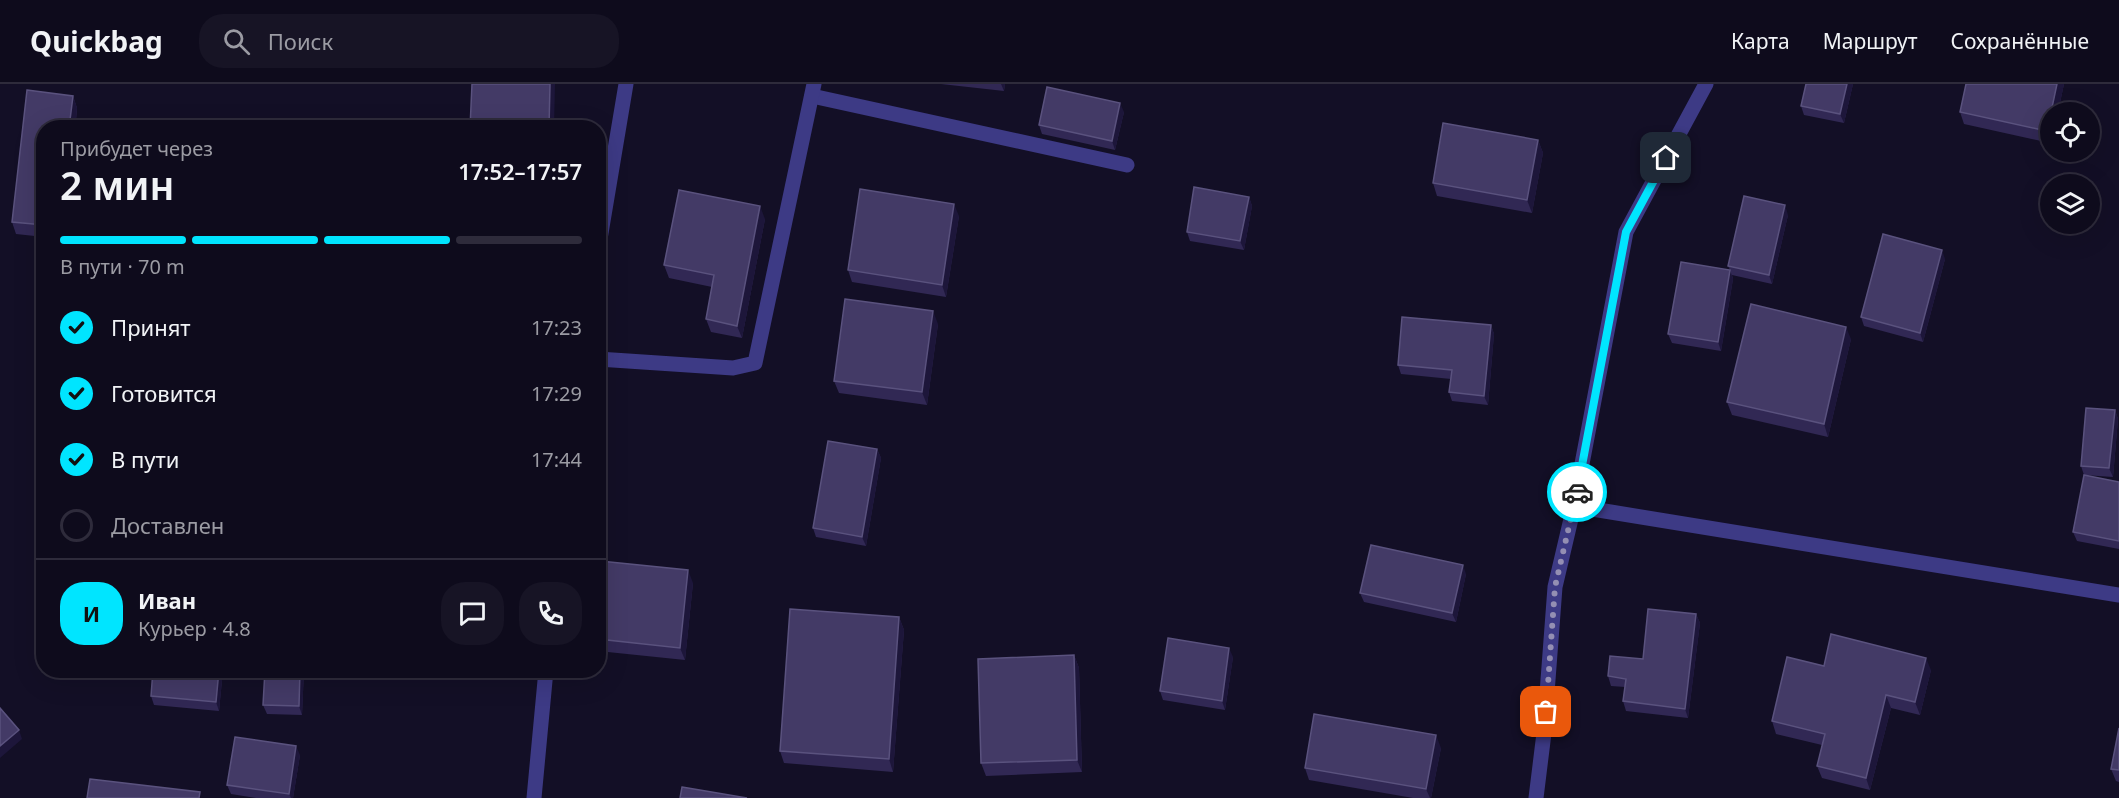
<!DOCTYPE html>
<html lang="ru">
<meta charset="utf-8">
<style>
:root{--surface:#0e0b1c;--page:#171425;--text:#f1f3f6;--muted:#9b9ba3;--line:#2e2b3b;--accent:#00e5ff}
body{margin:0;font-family:"Noto Sans",sans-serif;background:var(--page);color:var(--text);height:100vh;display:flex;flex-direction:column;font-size:22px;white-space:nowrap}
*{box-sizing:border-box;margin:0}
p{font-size:20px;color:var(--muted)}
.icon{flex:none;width:33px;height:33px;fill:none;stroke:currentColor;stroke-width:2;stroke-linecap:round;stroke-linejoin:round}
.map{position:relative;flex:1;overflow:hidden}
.details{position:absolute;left:36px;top:36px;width:570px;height:558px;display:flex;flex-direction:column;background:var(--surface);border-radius:24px;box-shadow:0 6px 24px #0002,0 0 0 2px var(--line)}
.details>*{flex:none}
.fabs{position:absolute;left:2040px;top:18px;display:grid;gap:12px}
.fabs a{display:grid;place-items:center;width:60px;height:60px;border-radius:50%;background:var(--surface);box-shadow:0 6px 24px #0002,0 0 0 2px var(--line);font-size:30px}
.pin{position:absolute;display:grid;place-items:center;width:51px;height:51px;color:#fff;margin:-26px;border-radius:12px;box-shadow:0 3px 9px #0006}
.courier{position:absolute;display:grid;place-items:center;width:60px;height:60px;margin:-30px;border:4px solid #00e5ff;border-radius:50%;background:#fff;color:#222;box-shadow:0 2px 8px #0007}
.head em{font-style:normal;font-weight:600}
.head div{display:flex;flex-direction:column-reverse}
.head{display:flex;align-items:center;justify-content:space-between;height:102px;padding:0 24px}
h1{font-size:39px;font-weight:600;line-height:45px}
.bar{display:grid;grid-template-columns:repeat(4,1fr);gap:9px 6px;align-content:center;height:72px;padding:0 24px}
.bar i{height:8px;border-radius:4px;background:var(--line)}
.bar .on{background:var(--accent)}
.bar p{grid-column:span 4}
.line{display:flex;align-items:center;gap:15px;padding:0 24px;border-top:2px solid var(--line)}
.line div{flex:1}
.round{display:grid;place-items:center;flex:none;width:63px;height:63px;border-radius:24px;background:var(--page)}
ol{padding:0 24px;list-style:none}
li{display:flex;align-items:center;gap:18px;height:66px}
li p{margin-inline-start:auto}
li .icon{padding:6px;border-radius:50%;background:var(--accent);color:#111;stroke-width:4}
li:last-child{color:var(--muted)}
li i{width:33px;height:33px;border:3px solid var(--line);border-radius:50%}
header{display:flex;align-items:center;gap:36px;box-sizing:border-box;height:84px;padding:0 30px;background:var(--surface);border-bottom:2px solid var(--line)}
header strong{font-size:28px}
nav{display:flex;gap:33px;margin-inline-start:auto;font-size:21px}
.search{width:420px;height:54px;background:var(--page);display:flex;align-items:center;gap:15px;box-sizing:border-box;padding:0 21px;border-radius:24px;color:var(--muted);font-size:22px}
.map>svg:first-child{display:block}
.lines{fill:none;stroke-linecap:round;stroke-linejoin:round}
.lane{stroke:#3d3a85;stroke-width:15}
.wall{fill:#312854}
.shaded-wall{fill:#1d163a}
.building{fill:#433a66;stroke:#5a527e;stroke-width:1.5}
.done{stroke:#948fb3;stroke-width:6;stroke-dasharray:0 10.8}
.route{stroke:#00e5ff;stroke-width:8}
</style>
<header>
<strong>Quickbag</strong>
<div class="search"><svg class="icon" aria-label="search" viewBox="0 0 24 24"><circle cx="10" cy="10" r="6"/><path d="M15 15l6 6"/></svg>Поиск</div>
<nav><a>Карта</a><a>Маршрут</a><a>Сохранённые</a></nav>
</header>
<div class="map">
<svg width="2119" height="714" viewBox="0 0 2119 714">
<rect width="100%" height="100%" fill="#130f26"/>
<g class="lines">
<g class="lane">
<polyline points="812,12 1127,81"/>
<polyline points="598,167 626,0"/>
<polyline points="598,275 733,284 755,279 814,0"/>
<polyline points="1574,422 2119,511"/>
<polyline points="534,714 546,586"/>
<polyline points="1536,714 1544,649 1555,503 1574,422 1626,148 1706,0"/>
</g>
</g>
<g class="wall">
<polygon points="941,0 1005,0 1004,7"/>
<polygon points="1806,0 1853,0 1844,39 1804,31 1801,22"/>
<polygon points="1966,0 2064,0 2058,28 2050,28 2050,59 1964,40 1960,28"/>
<polygon points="27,6 73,12 77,24 76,37 92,38 94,44 44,44 44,153 16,150 12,138"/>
<polygon points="1124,28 1115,66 1042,50 1039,41"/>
<polygon points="1538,56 1543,69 1532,129 1437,112 1433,99"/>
<polygon points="1249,113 1252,122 1244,166 1190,157 1187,148"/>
<polygon points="1788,131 1772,200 1732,191 1733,195 1721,267 1672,259 1668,250 1730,186 1728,182"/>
<polygon points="959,132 946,213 852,198 848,186"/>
<polygon points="765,135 742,254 711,248 706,235 712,203 669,194 664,181"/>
<polygon points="1945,175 1923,258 1864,242 1861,233"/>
<polygon points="938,240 927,321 839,309 834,297"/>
<polygon points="1491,241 1494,250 1488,321 1452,317 1449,308 1451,295 1401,290 1398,281"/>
<polygon points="1851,255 1828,353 1732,331 1727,318"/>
<polygon points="2115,326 2118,335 2113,393 2084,391 2081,382"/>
<polygon points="877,365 881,374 866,462 816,453 813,444"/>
<polygon points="2119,398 2119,465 2077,457 2073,448"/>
<polygon points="1466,490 1456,538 1364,518 1360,509"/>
<polygon points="598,494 693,499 685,576 598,567"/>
<polygon points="1696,530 1700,539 1688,634 1626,627 1623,617 1625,603 1611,602 1608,592 1643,575"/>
<polygon points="899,533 904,546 893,688 784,679 780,667"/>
<polygon points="1074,571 1079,584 1082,688 986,692 981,679"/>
<polygon points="1233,573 1225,626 1163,616 1160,607"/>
<polygon points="1824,582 1931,586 1920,631 1891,624 1870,706 1822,694 1817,682 1822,661 1776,650 1772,637"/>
<polygon points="223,586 219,627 154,621 151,612"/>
<polygon points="304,586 302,631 267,630 263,621"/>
<polygon points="2119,644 2119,698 2116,697 2111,685"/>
<polygon points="1441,664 1431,714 1413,714 1309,696 1305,684"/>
<polygon points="300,671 293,714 256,714 231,710 227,701"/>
</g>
<g class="shaded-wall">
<polygon points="550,0 555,0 554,44 549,44"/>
<polygon points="1001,0 1005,0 1004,7"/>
<polygon points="1847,0 1853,0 1844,39 1840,30"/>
<polygon points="2057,0 2064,0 2058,28 2051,28"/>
<polygon points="73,12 77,24 75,44 70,36"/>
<polygon points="1120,19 1124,28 1115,66 1112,57"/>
<polygon points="2050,30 2050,57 2047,47"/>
<polygon points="1538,56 1543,69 1532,129 1527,116"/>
<polygon points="1249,113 1252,122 1244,166 1240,157"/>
<polygon points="954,120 959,132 946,213 942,201"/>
<polygon points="1785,121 1788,131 1772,200 1769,191"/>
<polygon points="760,122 765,135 742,254 737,242"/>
<polygon points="1942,166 1945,175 1923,258 1920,249"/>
<polygon points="1730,186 1733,195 1721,267 1718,258"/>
<polygon points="933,227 938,240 927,321 922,308"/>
<polygon points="1491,241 1494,250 1488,321 1484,312"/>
<polygon points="1846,243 1851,255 1828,353 1824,340"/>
<polygon points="2115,326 2118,335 2113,393 2109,384"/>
<polygon points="877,365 881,374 866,462 862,453"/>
<polygon points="1463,481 1466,490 1456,538 1452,529"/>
<polygon points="688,486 693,499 685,576 680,564"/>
<polygon points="1696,530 1700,539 1688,634 1685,625"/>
<polygon points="899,533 904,546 893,688 889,675"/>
<polygon points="1229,564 1233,573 1225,626 1222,617"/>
<polygon points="1074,571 1079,584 1082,688 1077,676"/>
<polygon points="1926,574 1931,586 1920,631 1915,618"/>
<polygon points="219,586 223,586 219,627 216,618"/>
<polygon points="300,586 304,586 302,631 299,622"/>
<polygon points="1886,611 1891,624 1870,706 1866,694"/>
<polygon points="19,646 22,655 0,674 0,662"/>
<polygon points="1436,651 1441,664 1431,714 1430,714 1426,705"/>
<polygon points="296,662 300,671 293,714 291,714 289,710"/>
</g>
<g class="building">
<polygon points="472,0 550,0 549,44 470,44"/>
<polygon points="1806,0 1847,0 1840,30 1801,22"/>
<polygon points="1966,0 2057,0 2047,47 1960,28"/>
<polygon points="1047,3 1120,19 1112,57 1039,41"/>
<polygon points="27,6 73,12 70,36 92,38 92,44 44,44 44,141 12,138"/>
<polygon points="1443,39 1538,56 1527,116 1433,99"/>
<polygon points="1194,103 1249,113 1240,157 1187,148"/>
<polygon points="860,105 954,120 942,201 848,186"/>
<polygon points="679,106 760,122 737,242 706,235 714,191 664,181"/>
<polygon points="1744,112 1785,121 1769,191 1728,182"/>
<polygon points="1883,150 1942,166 1920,249 1861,233"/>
<polygon points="1681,178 1730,186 1718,258 1668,250"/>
<polygon points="845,215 933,227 922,308 834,297"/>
<polygon points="1751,220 1846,243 1824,340 1727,318"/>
<polygon points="1402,233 1491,241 1484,312 1449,308 1452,286 1398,281"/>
<polygon points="2086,324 2115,326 2109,384 2081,382"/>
<polygon points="828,357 877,365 862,453 813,444"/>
<polygon points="2084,391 2119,398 2119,457 2073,448"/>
<polygon points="1371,461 1463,481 1452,529 1360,509"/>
<polygon points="600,477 688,486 680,564 598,555 598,494"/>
<polygon points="790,525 899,533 889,675 780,667"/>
<polygon points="1648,525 1696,530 1685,625 1623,617 1626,595 1608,592 1610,572 1643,575"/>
<polygon points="1831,550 1926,574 1915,618 1886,611 1866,694 1817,682 1825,650 1772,637 1787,573 1824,582"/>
<polygon points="1168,554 1229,564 1222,617 1160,607"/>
<polygon points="1074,571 1077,676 981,679 978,575"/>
<polygon points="153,586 219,586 216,618 151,612"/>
<polygon points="265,586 300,586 299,622 263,621"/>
<polygon points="0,624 19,646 0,662"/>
<polygon points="1314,630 1436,651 1426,705 1305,684"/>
<polygon points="2119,644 2119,686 2111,685"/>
<polygon points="235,653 296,662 289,710 227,701"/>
<polygon points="90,695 200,708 199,714 87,714"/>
<polygon points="682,703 747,714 680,714"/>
</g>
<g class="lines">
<polyline class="done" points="1546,628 1555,503 1577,408"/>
<polyline class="route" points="1577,408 1626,148 1666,74"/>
</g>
</svg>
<div class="fabs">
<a><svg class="icon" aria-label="locate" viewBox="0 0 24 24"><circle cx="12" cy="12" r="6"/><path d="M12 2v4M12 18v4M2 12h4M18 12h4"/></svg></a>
<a><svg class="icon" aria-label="layers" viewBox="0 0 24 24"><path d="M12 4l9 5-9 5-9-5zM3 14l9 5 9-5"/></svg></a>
</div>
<div class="pin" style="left:1546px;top:628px;background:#ea580c"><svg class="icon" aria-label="bag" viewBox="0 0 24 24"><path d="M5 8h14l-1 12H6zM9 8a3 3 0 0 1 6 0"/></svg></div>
<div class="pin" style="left:1666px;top:74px;background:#1f2937"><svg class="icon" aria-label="home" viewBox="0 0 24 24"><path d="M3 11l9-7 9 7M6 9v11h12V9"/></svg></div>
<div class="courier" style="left:1577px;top:408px"><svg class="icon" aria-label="car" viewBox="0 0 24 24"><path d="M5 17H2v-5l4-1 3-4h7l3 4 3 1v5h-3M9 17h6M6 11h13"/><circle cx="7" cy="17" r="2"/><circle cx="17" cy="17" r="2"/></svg></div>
<section class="details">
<div class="head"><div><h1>2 мин</h1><p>Прибудет через</p></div><em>17:52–17:57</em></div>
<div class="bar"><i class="on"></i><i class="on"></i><i class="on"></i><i></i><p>В пути · 70 m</p></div>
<ol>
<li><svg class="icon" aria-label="check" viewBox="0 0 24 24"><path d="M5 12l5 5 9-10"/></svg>Принят<p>17:23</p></li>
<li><svg class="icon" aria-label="check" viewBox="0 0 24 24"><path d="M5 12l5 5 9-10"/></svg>Готовится<p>17:29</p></li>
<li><svg class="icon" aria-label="check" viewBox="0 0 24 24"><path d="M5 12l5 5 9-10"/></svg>В пути<p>17:44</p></li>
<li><i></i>Доставлен</li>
</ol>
<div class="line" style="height:108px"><b class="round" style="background:var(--accent);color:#111">И</b><div><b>Иван</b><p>Курьер · 4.8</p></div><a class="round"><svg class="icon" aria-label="chat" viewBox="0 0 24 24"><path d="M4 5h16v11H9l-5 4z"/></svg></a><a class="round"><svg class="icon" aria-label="phone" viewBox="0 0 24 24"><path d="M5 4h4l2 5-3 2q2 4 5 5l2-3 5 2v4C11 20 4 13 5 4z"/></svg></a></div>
</section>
</div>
